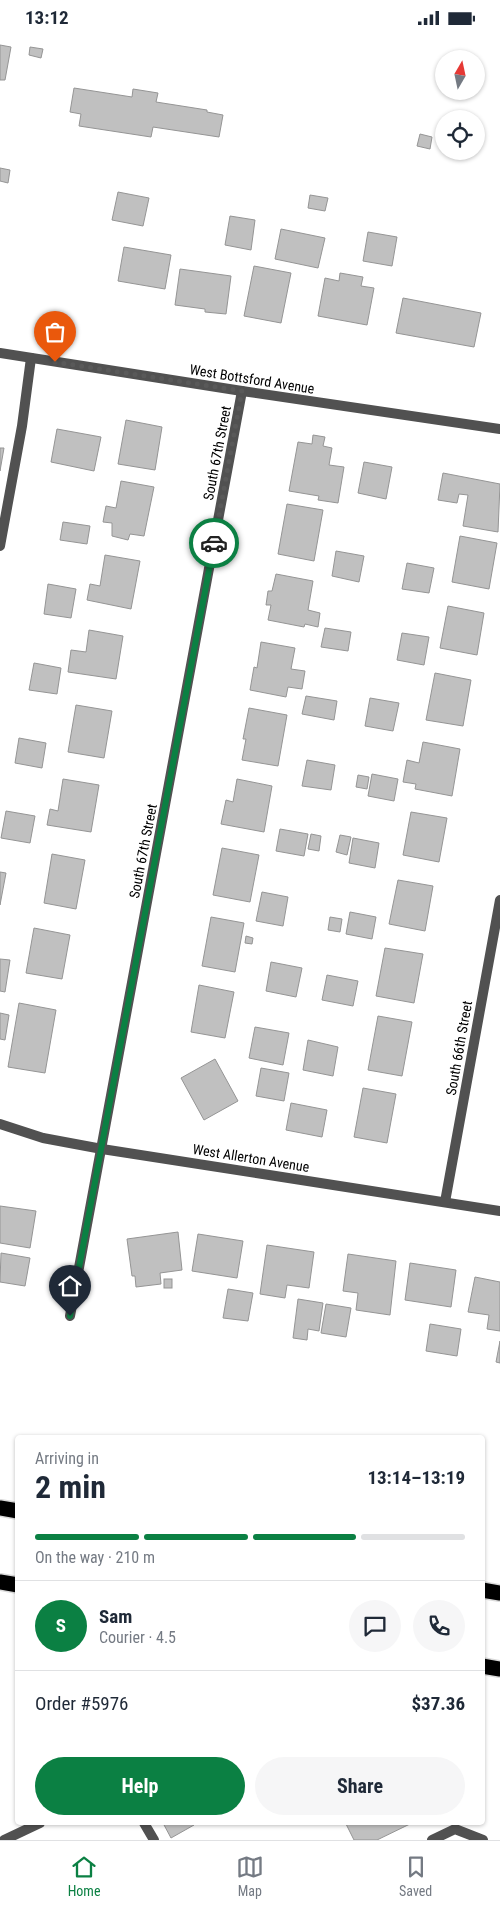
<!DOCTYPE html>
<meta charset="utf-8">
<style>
:root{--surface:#fff;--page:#f6f6f7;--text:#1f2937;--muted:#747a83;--line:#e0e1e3;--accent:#0b8043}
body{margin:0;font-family:"Roboto Condensed",sans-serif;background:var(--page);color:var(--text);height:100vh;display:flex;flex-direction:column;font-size:19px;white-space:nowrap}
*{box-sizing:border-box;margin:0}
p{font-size:16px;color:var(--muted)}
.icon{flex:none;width:28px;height:28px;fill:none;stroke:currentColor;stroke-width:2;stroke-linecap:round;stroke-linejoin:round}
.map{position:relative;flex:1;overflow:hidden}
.sheet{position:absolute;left:15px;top:1400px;width:470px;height:390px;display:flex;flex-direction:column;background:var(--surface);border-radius:5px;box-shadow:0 1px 4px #0004}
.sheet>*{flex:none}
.needle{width:32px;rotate:9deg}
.tools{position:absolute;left:435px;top:15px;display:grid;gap:10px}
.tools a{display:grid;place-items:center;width:50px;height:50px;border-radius:50%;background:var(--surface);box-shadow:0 1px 4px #0004;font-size:25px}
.pin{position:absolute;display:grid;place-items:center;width:42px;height:42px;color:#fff;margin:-51px -21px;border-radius:50% 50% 50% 0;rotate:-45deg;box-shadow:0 0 5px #0007}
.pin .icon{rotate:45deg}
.courier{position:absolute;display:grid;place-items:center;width:50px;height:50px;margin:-25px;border:4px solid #0b8043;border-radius:50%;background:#fff;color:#222;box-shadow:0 1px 6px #0007}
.overview em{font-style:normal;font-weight:700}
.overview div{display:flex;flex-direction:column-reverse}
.overview{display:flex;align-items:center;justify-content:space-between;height:85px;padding:0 20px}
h1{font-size:32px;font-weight:700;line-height:38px}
.bar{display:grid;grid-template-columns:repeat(4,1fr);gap:8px 5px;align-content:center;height:60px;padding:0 20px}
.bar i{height:6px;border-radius:4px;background:var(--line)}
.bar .current{background:var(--accent)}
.bar p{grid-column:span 4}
.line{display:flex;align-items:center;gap:12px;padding:0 20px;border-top:1px solid var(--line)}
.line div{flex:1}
.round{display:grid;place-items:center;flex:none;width:52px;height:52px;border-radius:26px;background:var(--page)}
.cta{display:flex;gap:10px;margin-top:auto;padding:10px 20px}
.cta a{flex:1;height:58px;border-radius:30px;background:var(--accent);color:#fff;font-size:20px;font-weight:700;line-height:58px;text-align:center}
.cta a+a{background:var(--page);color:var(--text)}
.status{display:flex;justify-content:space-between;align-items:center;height:35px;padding:0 25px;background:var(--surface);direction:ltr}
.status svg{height:14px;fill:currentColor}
.tab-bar{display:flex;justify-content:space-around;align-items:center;height:70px;border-top:1px solid var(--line);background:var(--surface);font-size:14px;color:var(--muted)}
.tab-bar a{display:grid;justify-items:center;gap:2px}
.tab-bar .current{color:var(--accent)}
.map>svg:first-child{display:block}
.building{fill:#c0c0c0;stroke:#959595}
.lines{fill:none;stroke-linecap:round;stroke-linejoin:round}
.highway-casing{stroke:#dbdbdb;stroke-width:18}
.lane{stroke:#515151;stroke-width:10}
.street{stroke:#515151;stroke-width:10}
.highway{stroke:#000;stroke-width:15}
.done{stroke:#595959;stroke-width:5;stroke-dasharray:0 9}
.route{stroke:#0b8043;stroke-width:6}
.labels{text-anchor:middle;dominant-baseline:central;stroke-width:4.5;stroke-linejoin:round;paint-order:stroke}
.street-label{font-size:14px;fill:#000;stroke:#fff}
</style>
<div class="status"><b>13:12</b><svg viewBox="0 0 49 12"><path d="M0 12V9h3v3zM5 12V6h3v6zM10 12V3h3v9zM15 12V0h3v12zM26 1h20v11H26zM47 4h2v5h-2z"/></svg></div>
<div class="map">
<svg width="500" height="1805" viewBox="0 0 500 1805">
<rect width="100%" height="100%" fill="#fff"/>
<g class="building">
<polygon points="0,10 11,12 5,45 0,45"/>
<polygon points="30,12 43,14 41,23 29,20"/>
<polygon points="74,53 132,62 133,54 158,58 156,67 207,75 207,77 223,80 219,102 153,92 151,102 79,91 81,79 70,77"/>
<polygon points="420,99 432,102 430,114 417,111"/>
<polygon points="0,133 10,135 8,148 0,146"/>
<polygon points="118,157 149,163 143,191 112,185"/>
<polygon points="310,160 328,163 325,176 308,173"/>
<polygon points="230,181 255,185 251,215 225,210"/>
<polygon points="281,194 325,203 318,233 275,224"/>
<polygon points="368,197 397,202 392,231 363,226"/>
<polygon points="124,212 171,220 165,254 118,246"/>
<polygon points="254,231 291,238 281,288 244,281"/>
<polygon points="180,234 231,241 226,279 205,277 205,274 175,270"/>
<polygon points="340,238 363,242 361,251 374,253 367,290 318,281 325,243 339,246"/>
<polygon points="403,263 481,278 474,312 396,298"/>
<polygon points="126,385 162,392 155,435 118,429"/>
<polygon points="57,394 101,402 94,436 51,427"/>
<polygon points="313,400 325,402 323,411 332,413 329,430 344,432 338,468 318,465 319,461 289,456 298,407 312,409"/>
<polygon points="0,413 4,413 0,436"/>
<polygon points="364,427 392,432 386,464 358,458"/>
<polygon points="443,438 500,449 498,497 463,491 468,460 459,459 457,468 438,465"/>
<polygon points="121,446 154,452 144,501 130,499 128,505 112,501 112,488 103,487 106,471 116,473"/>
<polygon points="287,469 323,475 314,526 278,519"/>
<polygon points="63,487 90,491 87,509 60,505"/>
<polygon points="460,501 497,508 489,554 452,547"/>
<polygon points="336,516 364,521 359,547 332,541"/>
<polygon points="105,520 140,526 131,574 87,565 90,549 100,551"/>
<polygon points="407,528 434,533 429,558 402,554"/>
<polygon points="276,539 313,546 308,575 320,578 318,592 305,589 304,592 268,585 271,570 266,570 268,556 272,556"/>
<polygon points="48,549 76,554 71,583 44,579"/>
<polygon points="448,571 484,578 477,620 440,613"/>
<polygon points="325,593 351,597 348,616 321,612"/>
<polygon points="89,595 123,601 116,644 68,637 71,615 86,617"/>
<polygon points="402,598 429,602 424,630 397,625"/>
<polygon points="261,607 295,613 291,634 305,636 302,654 288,652 286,662 250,655 254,632 257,633"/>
<polygon points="34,628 61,633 57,659 29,655"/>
<polygon points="435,638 471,645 463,691 426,685"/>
<polygon points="306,661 337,666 334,685 302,679"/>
<polygon points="370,663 399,668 393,696 365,691"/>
<polygon points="76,670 112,676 104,723 68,717"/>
<polygon points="249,673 287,680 278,731 242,725 246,704 243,704"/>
<polygon points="19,703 46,708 42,733 15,728"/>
<polygon points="423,707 460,714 452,761 415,754 416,749 403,747 407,725 419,728"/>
<polygon points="307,725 335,730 331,755 302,751"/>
<polygon points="372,739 398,744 394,766 368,761"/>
<polygon points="358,740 369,742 367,754 356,752"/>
<polygon points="63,744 99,750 91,797 47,790 50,774 58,776"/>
<polygon points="237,744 272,751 264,797 221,789 226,765 233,767"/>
<polygon points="6,776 35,781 30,808 1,803"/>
<polygon points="411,777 447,783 439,827 403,820"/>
<polygon points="280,794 308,799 304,821 276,816"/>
<polygon points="311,799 321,801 319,816 308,814"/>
<polygon points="340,800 351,802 347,820 336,817"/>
<polygon points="353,803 379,808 375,833 349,828"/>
<polygon points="222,813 259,820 250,867 213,860"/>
<polygon points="52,819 85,825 76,874 44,868"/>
<polygon points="0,837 6,838 0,870"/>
<polygon points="398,845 433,851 425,896 389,889"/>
<polygon points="262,857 288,862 283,891 256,886"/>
<polygon points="350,877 376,882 372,904 346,899"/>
<polygon points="211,882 244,888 235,937 202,931"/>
<polygon points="330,882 342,884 340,897 328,895"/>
<polygon points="34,893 70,900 62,944 26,938"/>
<polygon points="246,901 253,903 252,909 245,908"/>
<polygon points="385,913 423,919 414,968 376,961"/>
<polygon points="0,924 10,925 5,957 0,956"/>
<polygon points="271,927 302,933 296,962 266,956"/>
<polygon points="327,940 358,946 353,971 322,965"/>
<polygon points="199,950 234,957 225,1003 191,997"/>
<polygon points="19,968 56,975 45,1038 8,1032"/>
<polygon points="0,978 9,980 5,1005 0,1004"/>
<polygon points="378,981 412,987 402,1041 368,1035"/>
<polygon points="255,992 289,998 283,1030 249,1023"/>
<polygon points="308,1005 338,1012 333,1041 303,1035"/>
<polygon points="215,1024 238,1066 204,1085 181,1043"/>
<polygon points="261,1033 289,1038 284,1066 256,1061"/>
<polygon points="363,1053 396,1059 387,1108 354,1102"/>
<polygon points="291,1068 327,1075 322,1102 286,1095"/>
<polygon points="0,1171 36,1176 30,1213 0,1208"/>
<polygon points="178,1197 182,1235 160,1238 161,1249 136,1252 135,1241 132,1241 127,1204"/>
<polygon points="198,1199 243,1206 237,1243 192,1236"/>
<polygon points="267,1210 314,1217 309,1253 287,1250 285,1263 260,1259"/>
<polygon points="1,1218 30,1223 25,1251 0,1247"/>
<polygon points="348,1219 396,1226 390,1280 356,1275 358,1258 343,1256"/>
<polygon points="410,1228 456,1235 451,1272 405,1265"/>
<polygon points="475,1242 500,1247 500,1296 487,1294 489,1280 468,1277"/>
<rect x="164" y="1244" width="8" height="9"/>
<polygon points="228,1254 253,1258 248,1286 223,1283"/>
<polygon points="298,1264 323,1268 319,1296 308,1294 307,1305 293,1303"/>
<polygon points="326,1269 351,1273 346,1302 321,1298"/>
<polygon points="430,1289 461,1294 457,1321 426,1316"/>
<polygon points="500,1306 500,1328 496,1327"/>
<polygon points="163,1788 193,1788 194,1790 171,1803"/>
<polygon points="349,1788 412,1788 377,1805 354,1805 346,1789"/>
</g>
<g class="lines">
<defs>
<g id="highway">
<polyline points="0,1473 18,1476"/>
<polyline points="0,1547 18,1550"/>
<polyline points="482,1555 500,1558"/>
<polyline points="482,1631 500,1634"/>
</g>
</defs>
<use href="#highway" class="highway-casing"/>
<g class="lane">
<polyline points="0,511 22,391 31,323"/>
<polyline points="144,1788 154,1805"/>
<polyline points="4,1805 40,1788"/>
<polyline points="432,1805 455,1794 483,1805"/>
</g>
<g class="street">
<polyline points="0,318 242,356 500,394"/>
<polyline points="0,1089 43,1103 102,1114 500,1176"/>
<polyline points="445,1167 500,865"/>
<polyline points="70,1281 242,356"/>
</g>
<use href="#highway" class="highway"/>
</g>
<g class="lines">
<polyline class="done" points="55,327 242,356 214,508"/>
<polyline class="route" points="70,1281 214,508"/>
</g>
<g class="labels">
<g class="street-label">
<text transform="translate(252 344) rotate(9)">West Bottsford Avenue</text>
<text transform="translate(217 418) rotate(-79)">South 67th Street</text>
<text transform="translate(143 816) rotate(-79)">South 67th Street</text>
<text transform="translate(459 1013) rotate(-80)">South 66th Street</text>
<text transform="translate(251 1123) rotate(9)">West Allerton Avenue</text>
</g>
</g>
</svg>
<div class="tools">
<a><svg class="needle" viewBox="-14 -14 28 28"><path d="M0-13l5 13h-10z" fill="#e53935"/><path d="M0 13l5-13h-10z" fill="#747a83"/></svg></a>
<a><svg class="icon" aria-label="locate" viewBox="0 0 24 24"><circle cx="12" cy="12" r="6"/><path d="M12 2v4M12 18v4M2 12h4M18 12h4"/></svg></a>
</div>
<div class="pin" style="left:55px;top:327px;background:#ea580c"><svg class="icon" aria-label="bag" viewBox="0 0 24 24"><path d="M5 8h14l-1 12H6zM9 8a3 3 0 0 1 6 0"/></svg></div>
<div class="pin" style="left:70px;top:1281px;background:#1f2937"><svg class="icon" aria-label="home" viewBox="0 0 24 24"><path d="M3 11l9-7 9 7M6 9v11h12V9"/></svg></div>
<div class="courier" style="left:214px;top:508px"><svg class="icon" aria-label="car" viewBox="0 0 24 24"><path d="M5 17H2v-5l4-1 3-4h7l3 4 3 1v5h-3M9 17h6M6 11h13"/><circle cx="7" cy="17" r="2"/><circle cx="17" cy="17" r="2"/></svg></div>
<section class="sheet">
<div class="overview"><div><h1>2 min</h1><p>Arriving in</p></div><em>13:14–13:19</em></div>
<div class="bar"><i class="current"></i><i class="current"></i><i class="current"></i><i></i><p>On the way · 210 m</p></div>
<div class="line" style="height:90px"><b class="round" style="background:var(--accent);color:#fff">S</b><div><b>Sam</b><p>Courier · 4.5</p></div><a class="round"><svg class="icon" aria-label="chat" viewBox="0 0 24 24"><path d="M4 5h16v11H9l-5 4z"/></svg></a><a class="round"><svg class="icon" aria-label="phone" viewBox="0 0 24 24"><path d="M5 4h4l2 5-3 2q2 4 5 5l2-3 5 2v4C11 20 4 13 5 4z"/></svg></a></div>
<div class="line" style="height:65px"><div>Order #5976</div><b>$37.36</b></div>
<div class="cta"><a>Help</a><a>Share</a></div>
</section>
</div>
<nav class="tab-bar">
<a class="current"><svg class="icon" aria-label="home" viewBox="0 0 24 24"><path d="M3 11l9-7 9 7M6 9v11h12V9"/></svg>Home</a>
<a><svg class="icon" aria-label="map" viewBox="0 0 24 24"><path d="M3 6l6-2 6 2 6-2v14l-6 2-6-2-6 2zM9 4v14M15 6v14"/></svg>Map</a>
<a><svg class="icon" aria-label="saved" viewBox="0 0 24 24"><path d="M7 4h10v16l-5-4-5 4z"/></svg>Saved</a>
</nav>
